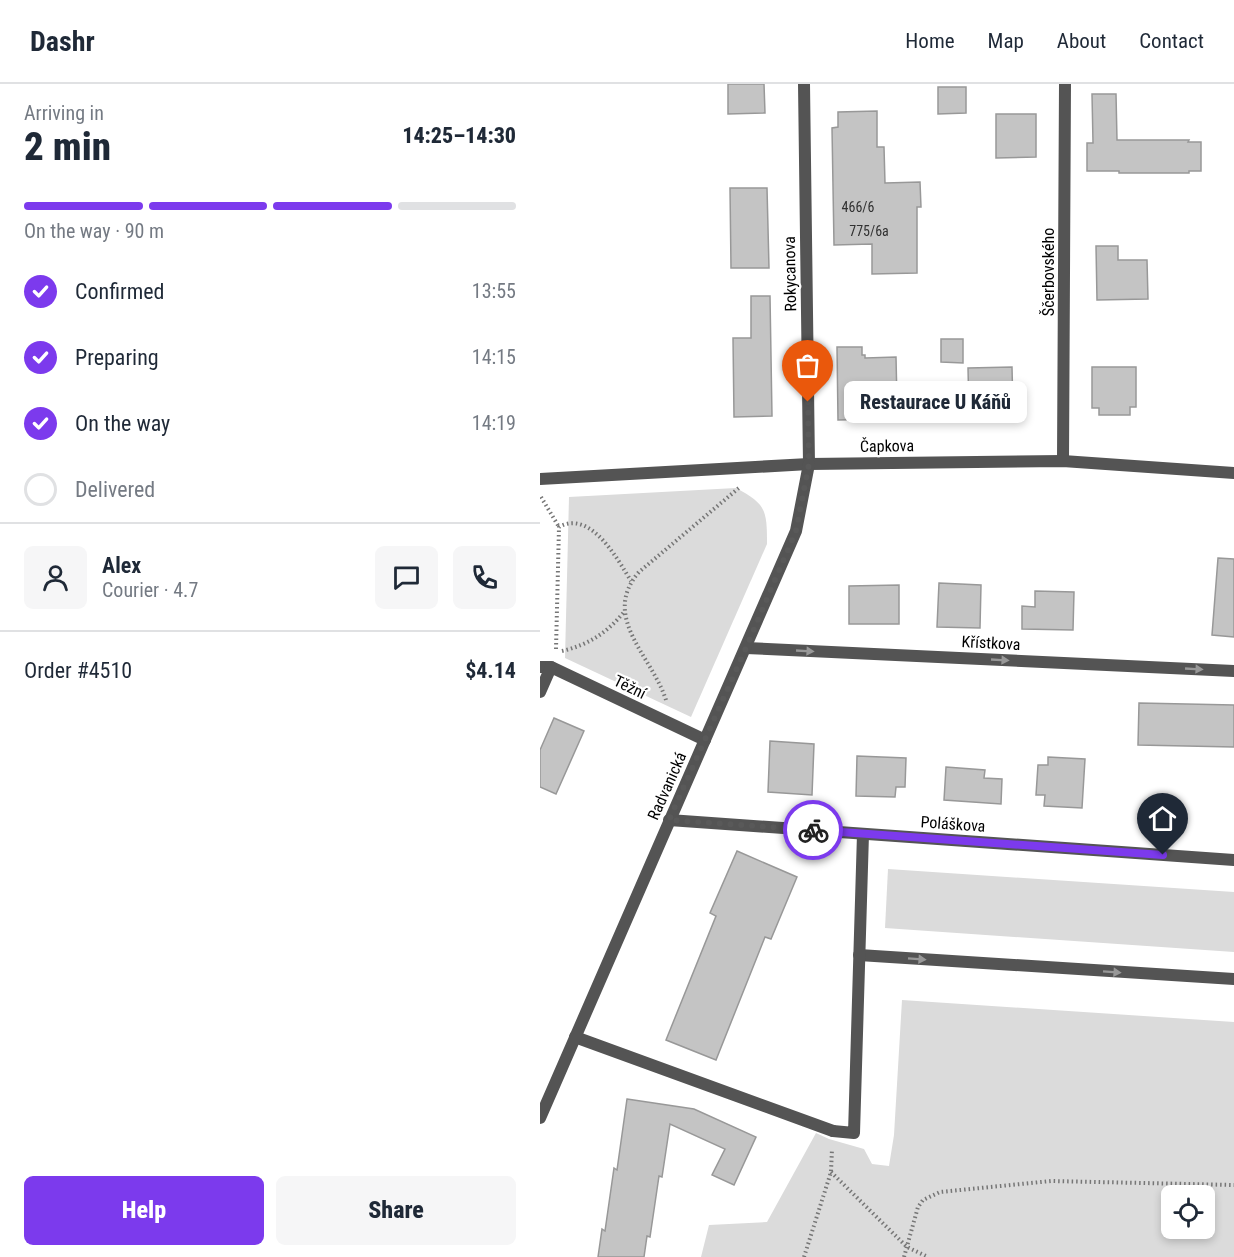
<!DOCTYPE html>
<meta charset="utf-8">
<style>
:root{--surface:#fff;--page:#f6f6f7;--text:#1f2937;--muted:#747a83;--line:#e0e1e3;--accent:#7c3aed}
body{margin:0;font-family:"Roboto Condensed",sans-serif;background:var(--page);color:var(--text);height:100vh;display:flex;flex-direction:column;font-size:22px;white-space:nowrap}
*{box-sizing:border-box;margin:0}
p{font-size:20px;color:var(--muted)}
.icon{flex:none;width:33px;height:33px;fill:none;stroke:currentColor;stroke-width:2;stroke-linecap:round;stroke-linejoin:round}
.map{position:relative;flex:1;overflow:hidden}
.details{display:flex;flex-direction:column;background:var(--surface);width:540px}
.details>*{flex:none}
.buttons{position:absolute;left:621px;top:1101px;display:grid;gap:12px}
.buttons a{display:grid;place-items:center;width:54px;height:54px;border-radius:9px;background:var(--surface);box-shadow:0 3px 9px #0003;font-size:30px}
.pin{position:absolute;display:grid;place-items:center;width:51px;height:51px;color:#fff;margin:-62px -26px;border-radius:50% 50% 50% 0;rotate:-45deg;box-shadow:0 0 6px #0007}
.pin .icon{rotate:45deg}
.courier{position:absolute;display:grid;place-items:center;width:60px;height:60px;margin:-30px;border:4px solid #7c3aed;border-radius:50%;background:#fff;color:#222;box-shadow:0 2px 8px #0007}
.bubble{position:absolute;height:42px;border-radius:9px;background:var(--surface);box-shadow:0 3px 9px #0003;font-size:20px;font-weight:800;line-height:42px;text-align:center}
.headline em{font-style:normal;font-weight:800}
.headline div{display:flex;flex-direction:column-reverse}
.headline{display:flex;align-items:center;justify-content:space-between;height:102px;padding:0 24px}
h1{font-size:39px;font-weight:800;line-height:45px}
.bar{display:grid;grid-template-columns:repeat(4,1fr);gap:9px 6px;align-content:center;height:72px;padding:0 24px}
.bar i{height:8px;border-radius:4px;background:var(--line)}
.bar .active{background:var(--accent)}
.bar p{grid-column:span 4}
.line{display:flex;align-items:center;gap:15px;padding:0 24px;border-top:2px solid var(--line)}
.line div{flex:1}
.round{display:grid;place-items:center;flex:none;width:63px;height:63px;border-radius:9px;background:var(--page)}
ol{padding:0 24px;list-style:none}
li{display:flex;align-items:center;gap:18px;height:66px}
li p{margin-inline-start:auto}
li .icon{padding:6px;border-radius:50%;background:var(--accent);color:#fff;stroke-width:4}
li:last-child{color:var(--muted)}
li i{width:33px;height:33px;border:3px solid var(--line);border-radius:50%}
.cta{display:flex;gap:12px;margin-top:auto;padding:12px 24px}
.cta a{flex:1;height:69px;border-radius:9px;background:var(--accent);color:#fff;font-size:24px;font-weight:800;line-height:69px;text-align:center}
.cta a+a{background:var(--page);color:var(--text)}
header{display:flex;align-items:center;gap:36px;box-sizing:border-box;height:84px;padding:0 30px;background:var(--surface);border-bottom:2px solid var(--line)}
header strong{font-size:28px}
nav{display:flex;gap:33px;margin-inline-start:auto;font-size:21px}
main{display:flex;flex:1;min-height:0}
.map>svg:first-child{display:block}
.green{fill:#dbdbdb;fill-rule:evenodd}
.building{fill:#c4c4c4;stroke:#989898;stroke-width:1.5}
.lines{fill:none;stroke-linecap:round;stroke-linejoin:round}
.path{stroke:#767676;stroke-width:4;stroke-dasharray:1.5 3;stroke-linecap:butt}
.service{stroke:#545454;stroke-width:12}
.minor{stroke:#545454;stroke-width:12}
.tertiary{stroke:#545454;stroke-width:12}
.oneway{fill:#989898}
.done{stroke:#595959;stroke-width:6;stroke-dasharray:0 10.8}
.route{stroke:#7c3aed;stroke-width:8}
.labels{text-anchor:middle;dominant-baseline:central;stroke-width:4.5;stroke-linejoin:round;paint-order:stroke}
.number-label{font-size:14px;fill:#313131}
.street-label{font-size:16px;fill:#000;stroke:#fff}
</style>
<header>
<strong>Dashr</strong>
<nav><a>Home</a><a>Map</a><a>About</a><a>Contact</a></nav>
</header>
<main>
<section class="details">
<div class="headline"><div><h1>2 min</h1><p>Arriving in</p></div><em>14:25–14:30</em></div>
<div class="bar"><i class="active"></i><i class="active"></i><i class="active"></i><i></i><p>On the way · 90 m</p></div>
<ol>
<li><svg class="icon" aria-label="check" viewBox="0 0 24 24"><path d="M5 12l5 5 9-10"/></svg>Confirmed<p>13:55</p></li>
<li><svg class="icon" aria-label="check" viewBox="0 0 24 24"><path d="M5 12l5 5 9-10"/></svg>Preparing<p>14:15</p></li>
<li><svg class="icon" aria-label="check" viewBox="0 0 24 24"><path d="M5 12l5 5 9-10"/></svg>On the way<p>14:19</p></li>
<li><i></i>Delivered</li>
</ol>
<div class="line" style="height:108px"><a class="round"><svg class="icon" aria-label="person" viewBox="0 0 24 24"><circle cx="12" cy="8" r="4"/><path d="M4 21q1-7 8-7t8 7"/></svg></a><div><b>Alex</b><p>Courier · 4.7</p></div><a class="round"><svg class="icon" aria-label="chat" viewBox="0 0 24 24"><path d="M4 5h16v11H9l-5 4z"/></svg></a><a class="round"><svg class="icon" aria-label="phone" viewBox="0 0 24 24"><path d="M5 4h4l2 5-3 2q2 4 5 5l2-3 5 2v4C11 20 4 13 5 4z"/></svg></a></div>
<div class="line" style="height:78px"><div>Order #4510</div><b>$4.14</b></div>
<div class="cta"><a>Help</a><a>Share</a></div>
</section>
<div class="map">
<svg width="694" height="1173" viewBox="0 0 694 1173">
<rect width="100%" height="100%" fill="#fff"/>
<g class="green">
<path d="M196 404C226 420 227 426 227 460L151 633 25 574 29 413Z"/>
<polygon points="348,785 694,808 694,868 345,844"/>
<path d="M362 916 694 938V1173H161L169 1141 227 1138 276 1049 289 1055 324 1065 332 1080 349 1082 354 1051ZM632 1112H664V1144H632Z"/>
</g>
<g class="building">
<polygon points="188,0 224,0 225,29 188,30"/>
<polygon points="398,3 426,3 426,29 398,30"/>
<polygon points="552,10 576,10 577,56 649,56 648,58 661,58 661,87 649,87 649,89 579,89 579,87 547,87 547,59 553,59"/>
<polygon points="337,27 337,63 344,63 345,99 380,98 381,123 377,123 377,189 332,190 332,160 294,161 292,44 298,43 298,28"/>
<polygon points="456,30 496,30 496,73 456,74"/>
<polygon points="190,104 227,104 229,184 191,184"/>
<polygon points="556,162 578,162 578,176 607,176 608,215 557,216"/>
<polygon points="211,212 230,212 232,332 194,333 193,254 211,254"/>
<polygon points="401,255 423,255 423,279 401,278"/>
<polygon points="297,263 322,263 322,271 325,271 325,274 356,273 357,318 347,318 347,335 298,336"/>
<polygon points="472,283 473,326 429,327 428,284"/>
<polygon points="552,283 596,283 596,323 590,323 590,331 559,331 559,324 552,324"/>
<polygon points="678,474 694,475 694,553 672,551"/>
<polygon points="399,499 441,501 440,544 397,543"/>
<polygon points="359,501 359,540 309,540 309,502"/>
<polygon points="495,507 534,508 533,546 482,545 482,522 495,523"/>
<polygon points="599,619 694,621 694,663 598,661"/>
<polygon points="14,634 44,647 16,710 0,703 0,666"/>
<polygon points="230,657 274,660 272,711 228,708"/>
<polygon points="317,672 366,674 365,703 356,703 355,713 316,712"/>
<polygon points="508,673 545,675 542,724 504,722 505,711 496,711 498,681 508,681"/>
<polygon points="406,683 445,686 444,694 462,695 461,720 404,716"/>
<polygon points="197,767 257,793 231,855 225,853 176,976 126,956 176,832 170,829"/>
<polygon points="87,1015 154,1025 216,1053 194,1101 172,1091 185,1065 130,1040 122,1093 119,1092 110,1153 107,1152 104,1173 58,1173 62,1145 65,1147 74,1084 77,1086"/>
</g>
<g class="lines">
<g class="path">
<polyline points="1,413 19,443"/>
<path d="M16 565 19 443C51 425 78 476 91 497"/>
<path d="M22 567C48 561 67 549 84 528"/>
<path d="M126 616C112 572 60 533 99 488L200 403"/>
<polyline points="291,1088 367,1163 388,1173"/>
<polyline points="264,1173 291,1088 292,1065"/>
<polyline points="364,1173 378,1123 383,1116 400,1108 511,1097 694,1101"/>
</g>
<g class="service">
<polyline points="319,871 694,895"/>
<polyline points="35,953 293,1047"/>
</g>
<g class="minor">
<polyline points="264,0 269,380"/>
<polyline points="523,377 525,0"/>
<polyline points="206,564 694,587"/>
<polyline points="0,583 11,583 165,656"/>
<polyline points="0,608 11,583"/>
<polyline points="129,736 694,776"/>
<polyline points="293,1047 314,1049 323,750"/>
</g>
<g class="tertiary">
<polyline points="0,395 269,380 523,377 694,389"/>
<polyline points="0,1034 256,447 269,380"/>
</g>
</g>
<defs><path id="oneway-solid" d="M-6-.8H1V-3.2L6.5 0L1 3.2V.8H-6Z" transform="scale(1.5)"/></defs>
<g class="oneway">
<use href="#oneway-solid" transform="translate(265 567) rotate(3)"/>
<use href="#oneway-solid" transform="translate(460 576) rotate(3)"/>
<use href="#oneway-solid" transform="translate(654 585) rotate(3)"/>
<use href="#oneway-solid" transform="translate(377 875) rotate(4)"/>
<use href="#oneway-solid" transform="translate(572 888) rotate(4)"/>
</g>
<g class="lines">
<polyline class="done" points="268,318 269,380 256,447 206,564 129,736 273,746"/>
<polyline class="route" points="273,746 623,771"/>
</g>
<g class="labels">
<g class="number-label">
<text x="318" y="123">466/6</text>
<text x="329" y="147">775/6a</text>
</g>
<g class="street-label">
<text transform="translate(508 188) rotate(-90)">Ščerbovského</text>
<text transform="translate(250 190) rotate(-91)">Rokycanova</text>
<text transform="translate(347 362) rotate(-1)">Čapkova</text>
<text transform="translate(451 559) rotate(3)">Křístkova</text>
<text transform="translate(90 603) rotate(26)">Těžní</text>
<text transform="translate(127 702) rotate(-66)">Radvanická</text>
<text transform="translate(413 740) rotate(4)">Poláškova</text>
</g>
</g>
</svg>
<div class="buttons">
<a><svg class="icon" aria-label="locate" viewBox="0 0 24 24"><circle cx="12" cy="12" r="6"/><path d="M12 2v4M12 18v4M2 12h4M18 12h4"/></svg></a>
</div>
<div class="pin" style="left:268px;top:318px;background:#ea580c"><svg class="icon" aria-label="bag" viewBox="0 0 24 24"><path d="M5 8h14l-1 12H6zM9 8a3 3 0 0 1 6 0"/></svg></div>
<div class="pin" style="left:623px;top:771px;background:#1f2937"><svg class="icon" aria-label="home" viewBox="0 0 24 24"><path d="M3 11l9-7 9 7M6 9v11h12V9"/></svg></div>
<div class="courier" style="left:273px;top:746px"><svg class="icon" aria-label="bike" viewBox="0 0 24 24"><circle cx="6" cy="16" r="4"/><circle cx="18" cy="16" r="4"/><path d="M6 16l4-8h5l3 8M10 8l3 8H6M13 5h3"/></svg></div>
<div class="bubble" style="left:304px;top:297px;width:183px">Restaurace U Káňů</div>
</div>
</main>
